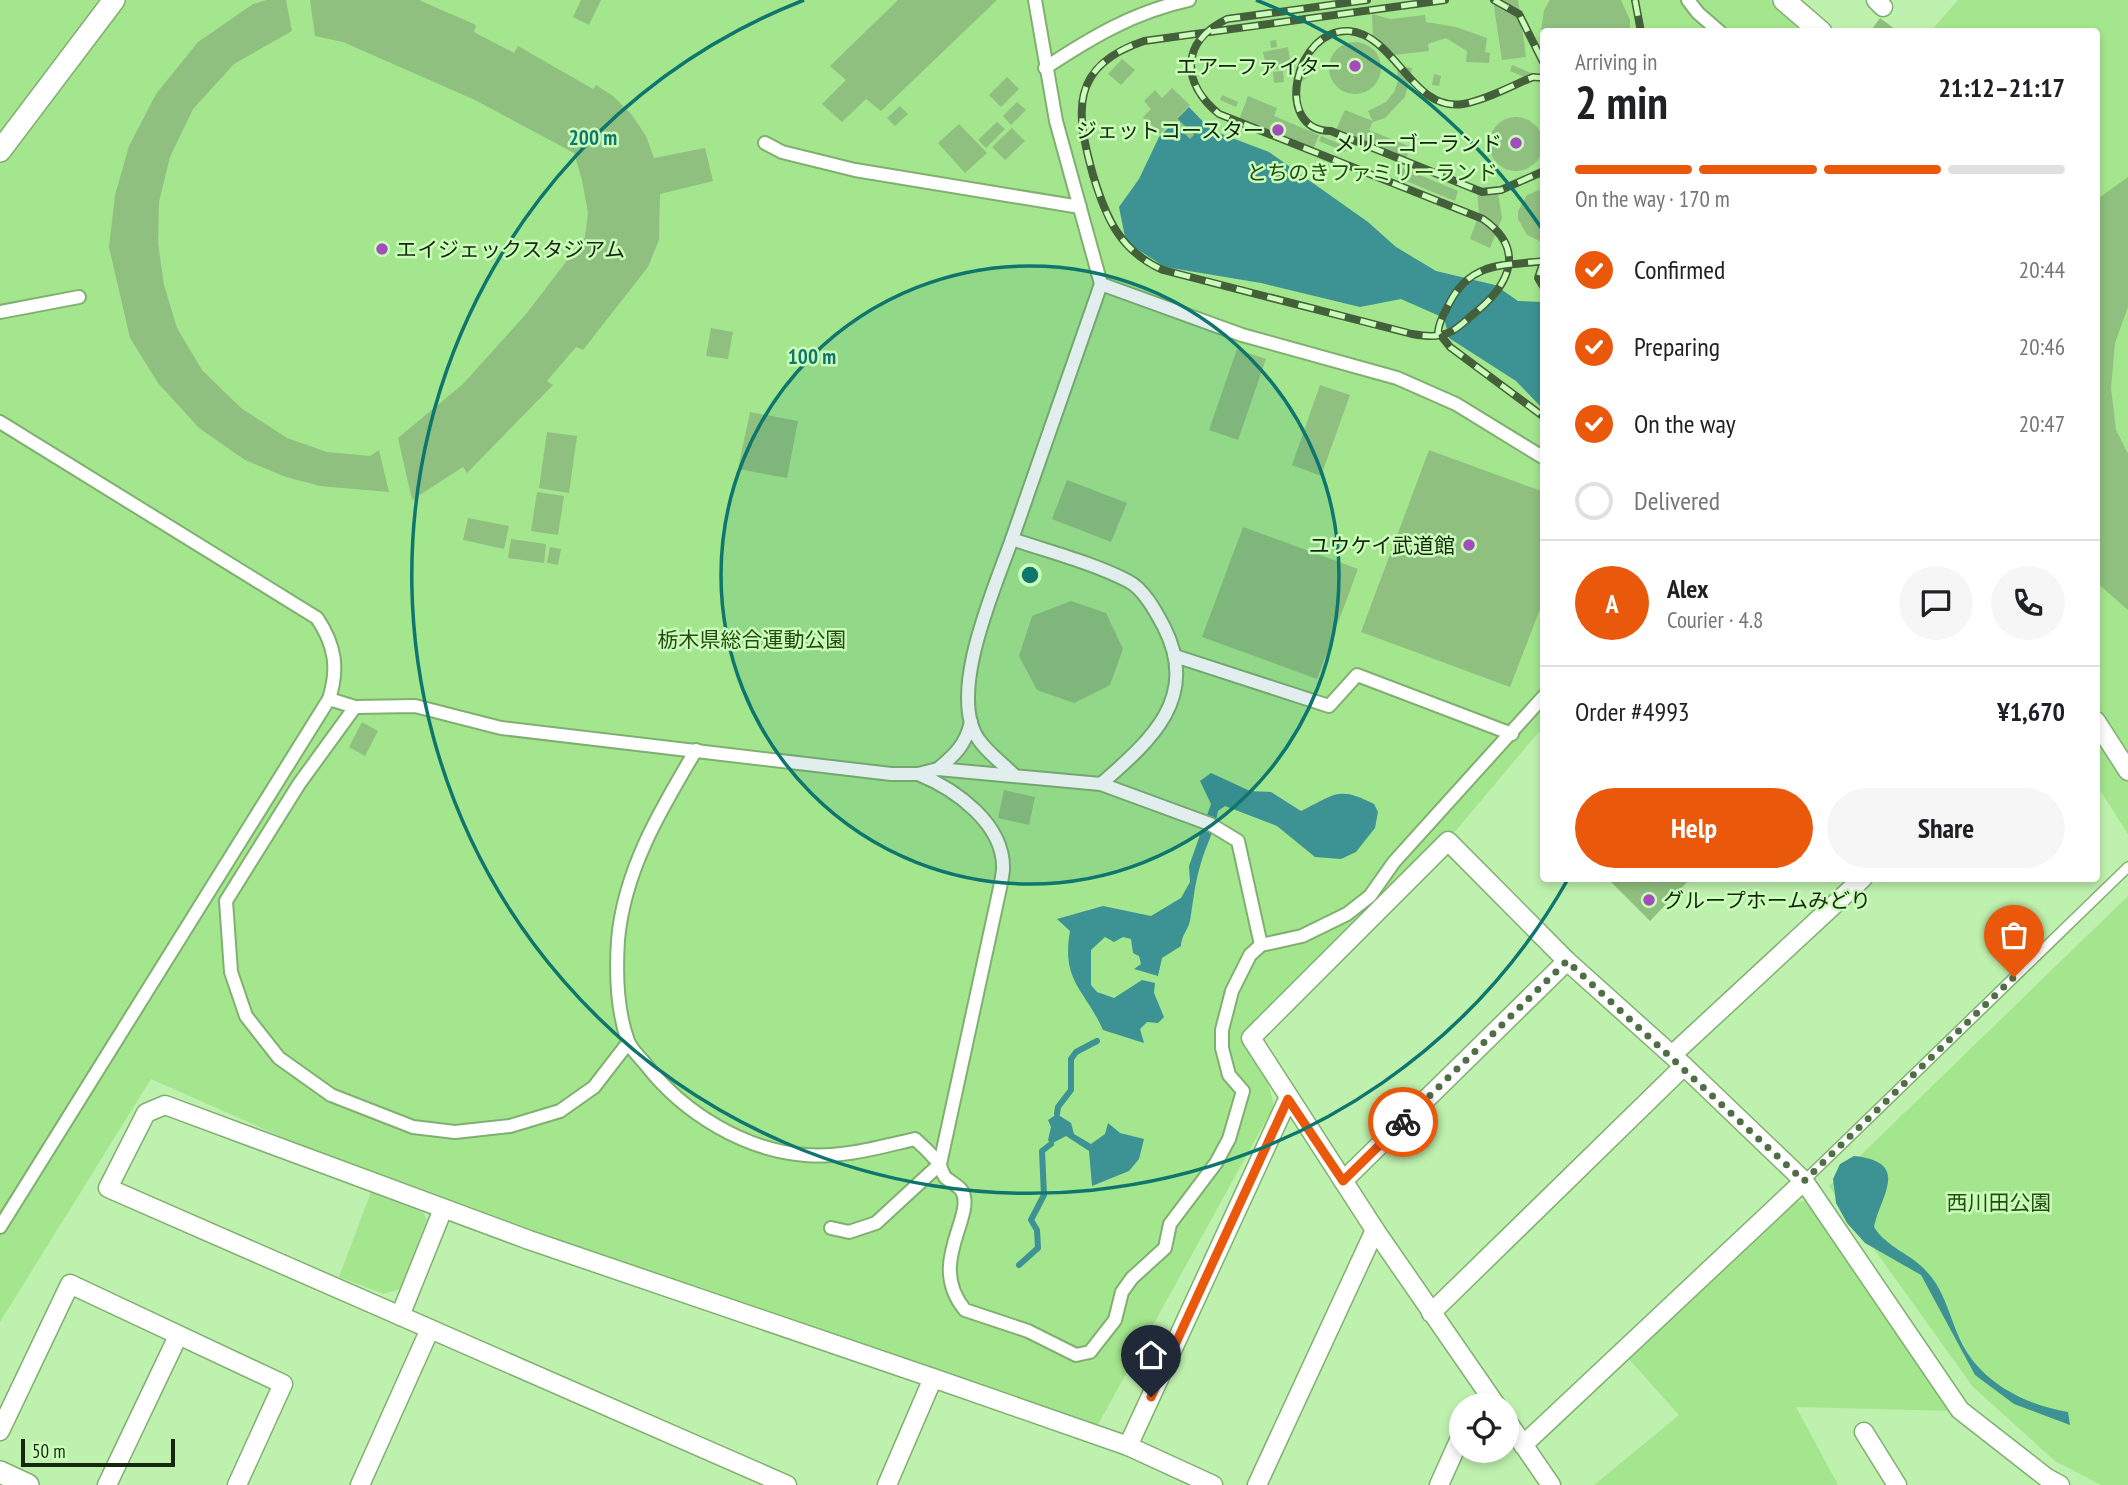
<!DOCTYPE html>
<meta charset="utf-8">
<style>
:root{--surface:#fff;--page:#f6f6f6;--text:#202124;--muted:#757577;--line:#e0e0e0;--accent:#ea580c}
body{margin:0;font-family:"PT Sans Narrow","Noto Sans JP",sans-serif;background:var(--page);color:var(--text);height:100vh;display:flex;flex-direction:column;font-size:26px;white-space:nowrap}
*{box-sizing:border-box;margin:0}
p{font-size:23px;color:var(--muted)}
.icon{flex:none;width:38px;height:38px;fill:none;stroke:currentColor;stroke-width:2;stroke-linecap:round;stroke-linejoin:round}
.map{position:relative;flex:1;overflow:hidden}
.panel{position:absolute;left:1540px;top:28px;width:560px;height:854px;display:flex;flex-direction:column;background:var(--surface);border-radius:7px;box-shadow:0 4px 10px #0003}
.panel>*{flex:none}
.controls{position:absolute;left:1449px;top:1393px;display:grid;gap:14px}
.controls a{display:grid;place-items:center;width:70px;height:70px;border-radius:50%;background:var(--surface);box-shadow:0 4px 10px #0003;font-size:35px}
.scale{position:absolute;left:21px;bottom:18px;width:154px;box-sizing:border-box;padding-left:7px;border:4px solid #15280e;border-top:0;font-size:19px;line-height:24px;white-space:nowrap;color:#15280e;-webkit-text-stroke:5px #ccfebb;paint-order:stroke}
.pin{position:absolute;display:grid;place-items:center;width:60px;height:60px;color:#fff;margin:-72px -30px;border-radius:50% 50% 50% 0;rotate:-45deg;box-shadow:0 0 7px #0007}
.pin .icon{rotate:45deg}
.courier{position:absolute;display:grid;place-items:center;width:70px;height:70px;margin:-35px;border:5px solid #ea580c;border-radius:50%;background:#fff;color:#222;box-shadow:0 2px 9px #0007}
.overview em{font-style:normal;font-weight:700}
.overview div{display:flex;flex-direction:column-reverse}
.overview{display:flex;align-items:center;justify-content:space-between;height:119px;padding:0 35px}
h1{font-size:46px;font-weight:700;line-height:52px}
.bar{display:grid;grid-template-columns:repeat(4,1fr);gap:10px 7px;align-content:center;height:84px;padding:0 35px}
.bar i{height:9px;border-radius:5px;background:var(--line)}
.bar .selected{background:var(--accent)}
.bar p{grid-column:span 4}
.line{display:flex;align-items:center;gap:18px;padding:0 35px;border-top:2px solid var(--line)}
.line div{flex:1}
.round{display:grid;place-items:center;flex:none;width:74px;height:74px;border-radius:37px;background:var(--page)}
ol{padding:0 35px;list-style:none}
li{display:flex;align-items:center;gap:21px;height:77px}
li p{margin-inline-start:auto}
li .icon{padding:7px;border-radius:50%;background:var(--accent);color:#fff;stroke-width:4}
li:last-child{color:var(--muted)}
li i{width:38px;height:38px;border:4px solid var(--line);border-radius:50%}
.button{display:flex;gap:14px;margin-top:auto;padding:14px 35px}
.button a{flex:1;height:80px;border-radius:42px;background:var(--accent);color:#fff;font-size:28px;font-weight:700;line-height:80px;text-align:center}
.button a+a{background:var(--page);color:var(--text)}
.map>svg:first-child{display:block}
.green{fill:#a4e68e}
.water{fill:#3d9294}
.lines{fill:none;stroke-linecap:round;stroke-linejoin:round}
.stream{stroke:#3d9294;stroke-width:6}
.building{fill:#8fc07f}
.service-casing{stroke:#80b070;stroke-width:12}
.pedestrian-casing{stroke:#80b070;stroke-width:16}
.minor-casing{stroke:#80b070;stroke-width:21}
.tertiary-casing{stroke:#80b070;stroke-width:24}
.service{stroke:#fff;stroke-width:9}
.pedestrian{stroke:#fff;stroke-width:12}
.minor{stroke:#fff;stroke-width:18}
.tertiary{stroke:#fff;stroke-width:21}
.rail-casing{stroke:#44603a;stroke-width:8}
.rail{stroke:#ccfebb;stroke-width:5;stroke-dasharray:16;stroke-linecap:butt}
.done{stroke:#506e46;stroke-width:7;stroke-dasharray:0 12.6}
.route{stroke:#ea580c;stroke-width:9}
.ring{fill:none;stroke:#0f766e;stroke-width:3.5}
.poi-dot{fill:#a24dbb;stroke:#ccfebb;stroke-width:2.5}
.labels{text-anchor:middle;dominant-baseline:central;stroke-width:5;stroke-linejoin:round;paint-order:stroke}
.poi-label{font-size:21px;fill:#15280e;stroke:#ccfebb;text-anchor:end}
.park-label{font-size:21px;fill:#234c11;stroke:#ccfebb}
.centre{fill:#0f766e;stroke:#ccfebb;stroke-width:3.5}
.ring-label{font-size:21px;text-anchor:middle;font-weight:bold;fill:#0f766e;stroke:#ccfebb;stroke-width:5;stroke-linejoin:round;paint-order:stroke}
</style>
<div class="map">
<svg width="2128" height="1485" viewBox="0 0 2128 1485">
<rect width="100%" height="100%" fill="#bff1ae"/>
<g class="green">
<polygon points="0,0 1770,0 1806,31 1544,32 1543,727 1442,847 1256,1033 1274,1106 1094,1432 703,1288 478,1224 151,1079 0,1322"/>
<polygon points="1958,0 2128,0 2128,834 2096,784 2096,32 1930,32"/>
<polygon points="2128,896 2128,1485 2101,1485 2055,1461 1973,1387 1829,1186"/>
<polygon points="371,1192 423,1212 427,1220 400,1289 384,1294 339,1277"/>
<polygon points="1806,1201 1951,1411 1796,1407 1838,1485 1594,1485 1679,1415 1628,1358 1789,1203"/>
</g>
<g class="water">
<polygon points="1189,107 1211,130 1269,152 1368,222 1396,247 1436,271 1495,285 1518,301 1543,302 1543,409 1516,381 1449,338 1444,318 1401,299 1360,307 1261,283 1165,267 1126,242 1119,207 1139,179 1159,137"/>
<path d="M1211 773 1250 791 1271 792 1301 811C1334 795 1338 785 1374 804L1378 812 1375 828 1356 852 1341 859 1315 857 1277 826 1225 806 1218 811C1215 830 1206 845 1201 863 1195 881 1193 903 1190 921 1188 930 1181 936 1181 946L1162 958 1158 976 1134 969 1141 964 1139 956 1133 953 1131 939 1123 937 1114 942 1105 937 1091 950V985L1097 992 1114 998 1142 980 1155 983 1154 993 1164 1017 1158 1023 1147 1022 1140 1029 1144 1043 1103 1030C1085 989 1061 982 1070 931L1057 919 1103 906 1151 916 1181 898 1190 882 1189 866 1211 804 1200 781Z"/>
<polygon points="1057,1114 1071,1123 1074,1134 1091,1144 1105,1134 1108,1123 1120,1133 1144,1139 1139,1159 1129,1171 1092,1186 1089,1151 1066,1136 1051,1144 1048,1140 1051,1127 1048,1120"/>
<path d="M1854 1156C1912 1162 1880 1196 1874 1227 1887 1248 1912 1254 1927 1272 1947 1293 1951 1325 1965 1349 1986 1385 2029 1406 2068 1412L2070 1425 2014 1404 1975 1375 1921 1275 1865 1243 1847 1223 1836 1203 1833 1179 1840 1164Z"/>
</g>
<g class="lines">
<g class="stream">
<polyline points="1057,1114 1058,1107 1071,1090 1071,1059 1076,1052 1097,1041"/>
<polyline points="1019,1265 1038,1248 1037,1230 1031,1220 1044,1195 1042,1151 1051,1144"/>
</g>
</g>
<g class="building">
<polygon points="267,0 286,0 292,31 234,64 193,109 170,157 159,202 158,243 164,285 177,328 202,370 241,408 287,438 327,452 370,456 379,450 389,492 320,486 286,477 245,460 199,428 158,383 130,338 109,247 115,195 129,146 156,94 198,42 253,4"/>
<polygon points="310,0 419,0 476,25 474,32 514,53 518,46 593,89 596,85 613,96 632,115 646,136 654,158 705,148 713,181 660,194 659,240 648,267 583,350 576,347 547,381 553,385 467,473 463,467 412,500 398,438 463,384 526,314 585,237 588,213 582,180 574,153 475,100 343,42 315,36"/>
<polygon points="581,0 601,0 589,25 573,17"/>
<polygon points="898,0 997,0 881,111 866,99 842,122 822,104 846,80 830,66"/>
<polygon points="1493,0 1518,0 1526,57 1502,60"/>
<polygon points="1550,0 1621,0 1630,20 1630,32 1541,32 1544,10"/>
<polygon points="1372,14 1391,19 1425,15 1426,22 1456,27 1487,38 1485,52 1490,53 1489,63 1466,62 1467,51 1446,38 1428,44 1429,51 1385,56 1373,40"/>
<polygon points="1880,18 1899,32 1870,32"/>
<polygon points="1276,40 1277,47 1271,48 1270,41"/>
<circle cx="1355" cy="68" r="26"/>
<polygon points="1288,47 1291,66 1267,71 1263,52"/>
<polygon points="1122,59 1135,70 1121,85 1108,74"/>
<polygon points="1512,65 1534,74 1532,80 1510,71"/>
<polygon points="1397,66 1412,68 1405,97 1385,118 1373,122 1368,111 1386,102 1394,92 1398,81"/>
<polygon points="1311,67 1315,71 1300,83 1296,78"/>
<polygon points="1283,71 1284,82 1274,83 1273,72"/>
<polygon points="1434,74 1441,76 1439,86 1432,85"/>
<polygon points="1007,77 1019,89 1001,107 989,95"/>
<polygon points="1172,88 1190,105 1177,118 1194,135 1190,139 1172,121 1160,134 1143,117 1151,109 1144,101 1155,90 1162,98"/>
<polygon points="1222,95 1238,102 1236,107 1220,100"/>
<polygon points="1248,96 1277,108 1274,116 1319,135 1311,155 1237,125"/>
<polygon points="1017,102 1026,110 1011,125 1003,116"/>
<polygon points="900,106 908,114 895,126 887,118"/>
<polygon points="1345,110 1373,121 1369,130 1411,147 1405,160 1335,132"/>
<circle cx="1516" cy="144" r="27"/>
<polygon points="997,122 1005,129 986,148 978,140"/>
<polygon points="959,124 987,153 965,173 938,143"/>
<polygon points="1012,128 1025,141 1005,160 992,147"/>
<polygon points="1321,136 1347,147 1345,152 1319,141"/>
<polygon points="1403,168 1458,191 1455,201 1399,178"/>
<polygon points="2128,177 2128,307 2115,343 2111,388 2116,430 2128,454 2128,610 2096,582 2096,200"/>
<polygon points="1497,186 1502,218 1490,248 1470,239 1479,214 1477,188"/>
<polygon points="1544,188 1544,243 1527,235 1518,219 1518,211 1527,195"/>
<polygon points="711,328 733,332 728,359 706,356"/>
<polygon points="1237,349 1266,359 1238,440 1209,430"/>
<polygon points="1320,385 1350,395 1321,476 1292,465"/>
<polygon points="750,412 798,421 787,478 738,469"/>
<polygon points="547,432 577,436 569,493 539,488"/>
<polygon points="1429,450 1544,492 1544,599 1510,687 1361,632"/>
<polygon points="1067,480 1127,503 1111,542 1052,519"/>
<polygon points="537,492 564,496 558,535 531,531"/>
<polygon points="468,518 509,526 504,549 463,540"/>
<polygon points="1243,527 1358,569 1317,679 1202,637"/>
<polygon points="511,539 546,544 544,563 508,558"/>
<polygon points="550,547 561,549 558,565 547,563"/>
<polygon points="1071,601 1106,613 1123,649 1110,685 1074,703 1037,690 1019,656 1032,616"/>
<polygon points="362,722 378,731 365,756 349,747"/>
<polygon points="1004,790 1035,797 1029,825 998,818"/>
<polygon points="1607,878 1691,878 1650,921"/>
</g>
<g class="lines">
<defs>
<polyline id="service" points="1804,1181 2128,867"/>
<g id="pedestrian">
<path d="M1035 0 1056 121 1101 284 1012 539C1050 552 1093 563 1128 581 1144 589 1156 612 1164 627 1200 698 1151 740 1101 784"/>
<polyline points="1688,0 1698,13 1720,32"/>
<path d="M1045 68C1092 37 1134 12 1189 0"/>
<polyline points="765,143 782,152 855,170 1080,207"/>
<polyline points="1101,284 1242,335 1397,378 1456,404 1544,458"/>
<polyline points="0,312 79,297"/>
<path d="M0 422 317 618C335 645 339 668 329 699L0 1227"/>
<path d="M1012 539C996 585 946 695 979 740 988 753 1002 763 1013 774"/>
<polyline points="1175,656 1329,706 1357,675 1512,734"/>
<polyline points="329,699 355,707 415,706 501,728 891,774 918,774 938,769 1101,784 1210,824 1238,841 1261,945"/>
<polyline points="355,707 299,784 226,901 231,972 246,1016 279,1058 331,1095 413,1127 455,1132 510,1126 560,1111 594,1087 628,1043"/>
<path d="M696 750C661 809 624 870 618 940 616 971 617 1011 628 1041 631 1050 641 1058 647 1066 684 1113 744 1150 805 1155 842 1158 880 1147 915 1139 923 1146 931 1154 938 1162 941 1166 942 1173 945 1177 950 1182 958 1185 962 1191 976 1217 926 1263 965 1310L1028 1331 1076 1355 1090 1352 1115 1320 1122 1292 1132 1278 1165 1248 1170 1224 1216 1163 1229 1139 1243 1091 1229 1075 1222 1048V1030L1232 991 1250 955 1261 945 1302 936 1347 914 1370 896 1394 862 1544 696"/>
<path d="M938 769C955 755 966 744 971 722"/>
<path d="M831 1228 849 1232 876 1223 940 1164 998 897C1000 888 1002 879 1003 870 1005 824 955 789 918 774"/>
</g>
<g id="minor">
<polyline points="1876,0 1883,7"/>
<polyline points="2096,721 2128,771"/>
<polyline points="1672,1055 1863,878"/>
<polyline points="1343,1181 1567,961"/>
<polyline points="1431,1313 1684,1066"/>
<polyline points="400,1316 443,1209"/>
<polyline points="1496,1405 1375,1230 1251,1038 1448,841 1567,961 1684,1066 1804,1181 1960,1410 2047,1478 2060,1485"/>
<polyline points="1507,1421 1551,1485"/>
<polyline points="0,1431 70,1284 283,1384 237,1485"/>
<polyline points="1864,1432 1897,1485"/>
<polyline points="1523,1445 1804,1181"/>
<polyline points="1128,1446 1213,1485"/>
<polyline points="107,1485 178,1336"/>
<polyline points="360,1485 430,1329"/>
<polyline points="787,1485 108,1188 146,1113 165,1105 529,1240 933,1378"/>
<polyline points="887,1485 933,1378 1128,1446 1288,1099"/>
<polyline points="1257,1485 1375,1230"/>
<polyline points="1439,1485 1461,1436"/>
</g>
<g id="tertiary">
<polyline points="1784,0 1821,32"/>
<polyline points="0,151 114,0"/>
<polyline points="0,1472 28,1485"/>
</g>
</defs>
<use href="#service" class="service-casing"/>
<use href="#pedestrian" class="pedestrian-casing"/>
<use href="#minor" class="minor-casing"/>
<use href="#tertiary" class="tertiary-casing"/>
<use href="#service" class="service"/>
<use href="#pedestrian" class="pedestrian"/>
<use href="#minor" class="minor"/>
<use href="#tertiary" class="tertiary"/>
<defs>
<g id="rail">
<path d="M1367 0 1227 19C1180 42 1181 83 1219 114L1483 219C1526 249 1510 284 1476 312 1468 318 1459 328 1450 332 1438 338 1424 336 1412 334L1163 270C1120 251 1106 218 1093 175 1075 111 1070 66 1144 41L1445 0"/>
<polyline points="1494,0 1519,14 1544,64"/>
<polyline points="1635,0 1641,32"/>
<path d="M1544 78 1533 77C1511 86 1486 100 1463 104 1412 112 1396 35 1349 31 1295 28 1272 131 1331 131L1482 192 1501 190 1544 171"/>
<polyline points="1544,260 1538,278 1544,288"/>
<path d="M1544 261C1503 266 1472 261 1450 302 1445 312 1439 321 1438 332L1450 347 1544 417"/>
</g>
</defs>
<use href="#rail" class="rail-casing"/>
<use href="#rail" class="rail"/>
</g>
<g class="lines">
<polyline class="done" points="1403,1122 1567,961 1804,1181 2014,977"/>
<polyline class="route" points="1151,1397 1288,1099 1343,1181 1403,1122"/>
</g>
<circle cx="1030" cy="575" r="309" fill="#0f766e" fill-opacity=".12"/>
<g class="ring">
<circle cx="1030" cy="575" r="309"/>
<path d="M1568 879A618 618 0 1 1 804 0M1256 0A618 618 0 0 1 1542 229"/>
</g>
<g class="poi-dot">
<circle cx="1355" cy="66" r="7"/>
<circle cx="1278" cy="130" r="7"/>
<circle cx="1516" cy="143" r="7"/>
<circle cx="382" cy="249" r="7"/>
<circle cx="1469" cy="545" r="7"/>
<circle cx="1649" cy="900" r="7"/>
</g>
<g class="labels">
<g class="poi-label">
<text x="1341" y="66">エアーファイター</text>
<text x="1264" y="130">ジェットコースター</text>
<text x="1502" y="143">メリーゴーランド</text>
<text x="396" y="249" text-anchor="start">エイジェックスタジアム</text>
<text x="1455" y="545">ユウケイ武道館</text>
<text x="1663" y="900" text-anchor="start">グループホームみどり</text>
</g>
<g class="park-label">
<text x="1372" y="172">とちのきファミリーランド</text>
<text x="752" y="639">栃木県総合運動公園</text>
<text x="1999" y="1202">西川田公園</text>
</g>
</g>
<circle cx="1030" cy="575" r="10" class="centre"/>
<g class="ring-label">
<text x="593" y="145">200 m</text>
<text x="812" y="364">100 m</text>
</g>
</svg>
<div class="controls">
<a><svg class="icon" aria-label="locate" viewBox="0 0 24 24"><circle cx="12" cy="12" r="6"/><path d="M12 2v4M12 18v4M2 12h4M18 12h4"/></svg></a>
</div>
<div class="scale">50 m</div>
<div class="pin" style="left:2014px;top:977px;background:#ea580c"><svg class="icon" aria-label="bag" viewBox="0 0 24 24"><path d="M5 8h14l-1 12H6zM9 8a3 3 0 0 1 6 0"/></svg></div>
<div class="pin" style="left:1151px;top:1397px;background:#1f2937"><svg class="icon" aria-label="home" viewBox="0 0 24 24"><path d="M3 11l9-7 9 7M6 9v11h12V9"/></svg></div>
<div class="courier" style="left:1403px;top:1122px"><svg class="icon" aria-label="bike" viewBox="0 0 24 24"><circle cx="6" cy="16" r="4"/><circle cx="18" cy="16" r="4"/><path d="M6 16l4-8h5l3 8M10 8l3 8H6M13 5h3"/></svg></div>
<section class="panel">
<div class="overview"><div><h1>2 min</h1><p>Arriving in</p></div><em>21:12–21:17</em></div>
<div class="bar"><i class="selected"></i><i class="selected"></i><i class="selected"></i><i></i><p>On the way · 170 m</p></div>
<ol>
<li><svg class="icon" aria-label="check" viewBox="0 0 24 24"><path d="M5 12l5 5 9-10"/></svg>Confirmed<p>20:44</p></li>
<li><svg class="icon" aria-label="check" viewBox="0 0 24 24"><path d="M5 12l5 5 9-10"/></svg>Preparing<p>20:46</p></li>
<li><svg class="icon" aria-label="check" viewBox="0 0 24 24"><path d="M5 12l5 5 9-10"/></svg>On the way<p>20:47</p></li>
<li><i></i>Delivered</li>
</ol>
<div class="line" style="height:126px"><b class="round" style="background:var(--accent);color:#fff">A</b><div><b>Alex</b><p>Courier · 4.8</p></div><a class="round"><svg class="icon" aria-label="chat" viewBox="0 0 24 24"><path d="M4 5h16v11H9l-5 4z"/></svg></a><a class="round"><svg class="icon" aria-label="phone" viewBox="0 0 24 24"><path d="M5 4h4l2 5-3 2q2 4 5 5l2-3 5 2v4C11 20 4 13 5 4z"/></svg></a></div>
<div class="line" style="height:91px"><div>Order #4993</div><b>¥1,670</b></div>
<div class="button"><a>Help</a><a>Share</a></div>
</section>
</div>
